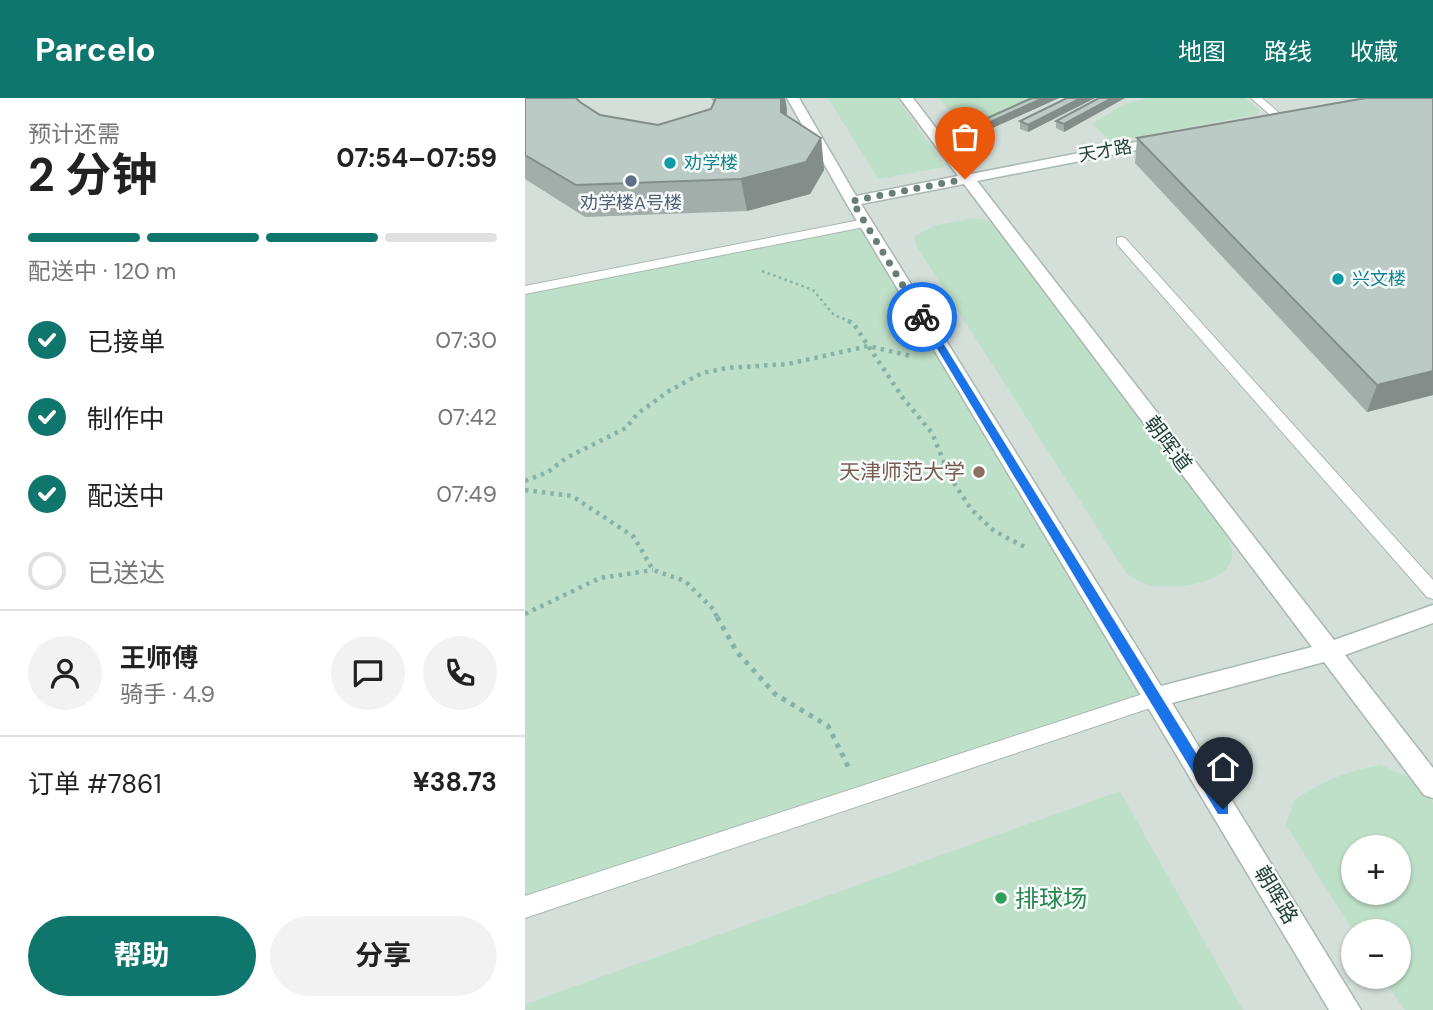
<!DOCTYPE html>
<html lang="zh">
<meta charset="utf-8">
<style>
:root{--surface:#fff;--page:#f2f2f2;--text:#222;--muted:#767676;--line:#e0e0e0;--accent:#0f766e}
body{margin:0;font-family:"DM Sans","Noto Sans SC",sans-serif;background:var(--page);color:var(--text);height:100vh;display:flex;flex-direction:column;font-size:26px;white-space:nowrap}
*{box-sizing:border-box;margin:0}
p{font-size:23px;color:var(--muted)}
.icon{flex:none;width:38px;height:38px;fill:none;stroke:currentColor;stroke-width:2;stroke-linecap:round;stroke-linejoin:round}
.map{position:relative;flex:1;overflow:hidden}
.details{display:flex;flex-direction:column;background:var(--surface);width:525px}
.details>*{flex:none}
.tools{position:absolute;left:816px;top:737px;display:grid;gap:14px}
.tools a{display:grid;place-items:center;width:70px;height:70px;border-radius:50%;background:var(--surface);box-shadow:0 2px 5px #0004;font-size:35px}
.pin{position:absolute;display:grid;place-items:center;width:60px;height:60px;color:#fff;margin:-72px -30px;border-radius:50% 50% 50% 0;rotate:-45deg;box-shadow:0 0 7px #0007}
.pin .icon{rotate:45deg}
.courier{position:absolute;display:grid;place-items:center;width:70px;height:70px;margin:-35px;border:5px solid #1a73e8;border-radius:50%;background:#fff;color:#222;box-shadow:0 2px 9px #0007}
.overview em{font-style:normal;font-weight:700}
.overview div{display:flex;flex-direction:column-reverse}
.overview{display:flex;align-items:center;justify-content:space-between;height:119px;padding:0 28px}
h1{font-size:46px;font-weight:700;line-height:52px}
.bar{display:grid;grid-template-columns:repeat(4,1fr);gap:10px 7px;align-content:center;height:84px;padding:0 28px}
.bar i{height:9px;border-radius:5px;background:var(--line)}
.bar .selected{background:var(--accent)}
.bar p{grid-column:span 4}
.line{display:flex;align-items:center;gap:18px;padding:0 28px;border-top:2px solid var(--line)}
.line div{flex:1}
.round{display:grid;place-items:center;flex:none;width:74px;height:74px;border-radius:37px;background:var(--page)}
ol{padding:0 28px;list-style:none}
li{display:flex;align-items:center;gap:21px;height:77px}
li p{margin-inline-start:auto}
li .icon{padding:7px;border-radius:50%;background:var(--accent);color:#fff;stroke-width:4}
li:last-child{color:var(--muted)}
li i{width:38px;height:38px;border:4px solid var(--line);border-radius:50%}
.cta{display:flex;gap:14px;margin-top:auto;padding:14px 28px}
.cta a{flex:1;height:80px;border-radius:42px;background:var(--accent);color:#fff;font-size:28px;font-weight:700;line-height:80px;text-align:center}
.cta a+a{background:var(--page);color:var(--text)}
header{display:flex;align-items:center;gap:42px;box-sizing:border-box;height:98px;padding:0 35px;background:var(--accent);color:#fff}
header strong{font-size:33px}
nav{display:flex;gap:38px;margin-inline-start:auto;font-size:24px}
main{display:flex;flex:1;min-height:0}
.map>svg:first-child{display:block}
.built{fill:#d4dfda;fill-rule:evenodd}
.green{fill:#bfe0c8;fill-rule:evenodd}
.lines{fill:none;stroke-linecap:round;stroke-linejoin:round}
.lane-casing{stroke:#a8b8b2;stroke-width:2}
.street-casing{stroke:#a8b8b2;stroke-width:3}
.path-far2{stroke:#86b3a5;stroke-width:2.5;stroke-dasharray:2.5 3.5;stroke-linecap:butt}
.path-far1{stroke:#86b3a5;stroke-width:4.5;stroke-dasharray:3.5 5;stroke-linecap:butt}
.path{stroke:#86b3a5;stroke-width:5;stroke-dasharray:4.5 6;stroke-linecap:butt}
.lane{fill:#fff;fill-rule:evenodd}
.street{fill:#fff;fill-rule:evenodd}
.wall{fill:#a1aea9}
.shaded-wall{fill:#838d89}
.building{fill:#bbcac4;stroke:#838d89;stroke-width:2}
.route{fill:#1a73e8}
.done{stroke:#687f78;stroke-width:7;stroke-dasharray:0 12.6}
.culture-dot{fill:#0f9aa8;stroke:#f7fbf9;stroke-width:2.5}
.service-dot{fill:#5c6f8a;stroke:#f7fbf9;stroke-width:2.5}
.education-dot{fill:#8d6e63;stroke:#f7fbf9;stroke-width:2.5}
.leisure-dot{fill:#2e9e5b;stroke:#f7fbf9;stroke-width:2.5}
.labels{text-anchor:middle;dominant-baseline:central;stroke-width:5;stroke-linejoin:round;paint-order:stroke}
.far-street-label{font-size:18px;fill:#24423a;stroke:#f7fbf9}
.far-culture-label{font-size:18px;fill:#0d838f;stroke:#f7fbf9;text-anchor:start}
.far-service-label{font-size:18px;fill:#4e5e75;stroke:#f7fbf9}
.street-label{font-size:21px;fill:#24423a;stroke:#f7fbf9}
.education-label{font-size:21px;fill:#785e54;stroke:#f7fbf9;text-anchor:end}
.near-leisure-label{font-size:24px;fill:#27864d;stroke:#f7fbf9;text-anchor:start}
</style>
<header>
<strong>Parcelo</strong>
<nav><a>地图</a><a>路线</a><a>收藏</a></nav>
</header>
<main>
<section class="details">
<div class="overview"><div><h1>2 分钟</h1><p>预计还需</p></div><em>07:54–07:59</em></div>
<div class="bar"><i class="selected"></i><i class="selected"></i><i class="selected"></i><i></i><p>配送中 · 120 m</p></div>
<ol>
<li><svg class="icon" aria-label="check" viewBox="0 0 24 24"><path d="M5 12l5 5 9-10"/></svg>已接单<p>07:30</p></li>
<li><svg class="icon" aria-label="check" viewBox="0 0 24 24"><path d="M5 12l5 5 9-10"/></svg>制作中<p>07:42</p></li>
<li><svg class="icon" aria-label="check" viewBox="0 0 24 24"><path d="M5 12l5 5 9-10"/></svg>配送中<p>07:49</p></li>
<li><i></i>已送达</li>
</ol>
<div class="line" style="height:126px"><a class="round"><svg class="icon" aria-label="person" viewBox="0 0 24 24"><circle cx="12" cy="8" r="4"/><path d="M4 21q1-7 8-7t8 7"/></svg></a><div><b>王师傅</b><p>骑手 · 4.9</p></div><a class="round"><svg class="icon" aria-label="chat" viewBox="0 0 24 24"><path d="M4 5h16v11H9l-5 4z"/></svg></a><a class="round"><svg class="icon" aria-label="phone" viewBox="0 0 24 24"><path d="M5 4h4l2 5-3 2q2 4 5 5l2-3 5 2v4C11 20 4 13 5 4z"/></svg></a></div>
<div class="line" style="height:91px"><div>订单 #7861</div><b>¥38.73</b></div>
<div class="cta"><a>帮助</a><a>分享</a></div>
</section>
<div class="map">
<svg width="908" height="912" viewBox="0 0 908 912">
<rect width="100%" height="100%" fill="#e6efeb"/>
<path class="built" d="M0 0H908V912H0ZM828 749H873V794H828ZM828 833H873V878H828Z"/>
<g class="green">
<polygon points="303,0 372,0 420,69 353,81"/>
<polygon points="414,0 512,0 441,32"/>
<polygon points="623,0 719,0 734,11 733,16 587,44 567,26 600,6"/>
<path d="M449 120 462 122 470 128 702 437C704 442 707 448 707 453 711 489 637 494 615 484 610 482 605 477 601 475L390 146V138L411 127Z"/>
<polygon points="340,125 630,600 0,809 0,192"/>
<path d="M856 667 890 682 908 705V912H880L857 879 873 878V833H828L761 727 769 702C797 684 822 672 856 667ZM828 749H873V794H828Z"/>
<polygon points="595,693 718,912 0,912 0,906"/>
</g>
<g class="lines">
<defs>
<g id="lane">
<polygon points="726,0 737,0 761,21 752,23"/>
<polygon points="340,121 344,122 344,128 0,196 0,188"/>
<polygon points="596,139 600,140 908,482 908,501 902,499 592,146 592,140"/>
<polygon points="630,592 637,594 640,600 637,606 0,820 0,798"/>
</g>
<path id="street" d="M262 0H274L331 98 433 78 375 0H388L446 76 637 39 644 43 637 47 452 83 809 542 908 507V525L820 557 908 670V700L899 697 799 564 647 605 836 912H804L320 103ZM439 86 787 549 636 588 336 106Z"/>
</defs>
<use href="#lane" class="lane-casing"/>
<use href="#street" class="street-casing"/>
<polyline class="path-far2" points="237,173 288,192 309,217 327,224"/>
<g class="path-far1">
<polyline points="323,223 328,225 378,300 407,335 425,379 446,411 469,433 500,449"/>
<polyline points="0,383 23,374 41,360 101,330 112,316 144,293 177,275 202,270 263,266 343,248 386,258"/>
<polyline points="0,392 47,398 109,439 128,472 160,483 188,511 193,521"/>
<polyline points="0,516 75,480 128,472"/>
</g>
<polyline class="path" points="192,519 212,554 250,596 303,628 324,670"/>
<use href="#lane" class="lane"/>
<use href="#street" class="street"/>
</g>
<g class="wall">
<polygon points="0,0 55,4 75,17 133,27 186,11 189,4 186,0 260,0 262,18 296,40 299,72 285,96 222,113 60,119 0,81"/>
<polygon points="507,0 534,0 463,32 458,30 458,22"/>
<polygon points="542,0 570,0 503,34 495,31 495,23"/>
<polygon points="574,0 600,0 539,34 531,30 531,23"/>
<polygon points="908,0 908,297 842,314 610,65 612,40"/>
</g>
<g class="shaded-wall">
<polygon points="256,0 260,0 262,11 260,45 256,14"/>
<polygon points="518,0 534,0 463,32 463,25"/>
<polygon points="556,0 570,0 503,34 503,27"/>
<polygon points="587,0 600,0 539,34 539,26"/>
<polygon points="296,40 299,72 285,96 222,113 216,81"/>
<polygon points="908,273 908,297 842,314 852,287"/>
</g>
<g class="building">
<polygon points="0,0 51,0 55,4 75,17 133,27 186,11 191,0 256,0 256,14 296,40 281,64 216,81 51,87 0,57"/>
<polygon points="507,0 518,0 463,25 458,22"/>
<polygon points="542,0 556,0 503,27 495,23"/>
<polygon points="574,0 587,0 539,26 531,23"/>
<polygon points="841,0 908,0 908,273 852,287 612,40"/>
</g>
<polygon class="route" points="397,216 402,219 703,707 703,716 693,716 393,219"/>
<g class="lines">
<polyline class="done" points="397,219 327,103 440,81"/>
</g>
<g class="culture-dot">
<circle cx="145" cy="65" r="7"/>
<circle cx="813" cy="181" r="7"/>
</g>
<circle class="service-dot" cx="106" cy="83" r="7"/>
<circle class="education-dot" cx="454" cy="374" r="7"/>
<circle class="leisure-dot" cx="476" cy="800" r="7"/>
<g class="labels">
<g class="far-street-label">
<text transform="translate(580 53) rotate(-10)">天才路</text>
</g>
<g class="far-culture-label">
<text x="159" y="65">劝学楼</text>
<text x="827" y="181">兴文楼</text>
</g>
<g class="far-service-label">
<text x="106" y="105">劝学楼A号楼</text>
</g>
<g class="street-label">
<text transform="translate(643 346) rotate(53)">朝晖道</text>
<text transform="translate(751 797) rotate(59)">朝晖路</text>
</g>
<g class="education-label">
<text x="440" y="374">天津师范大学</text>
</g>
<g class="near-leisure-label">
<text x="490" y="800">排球场</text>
</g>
</g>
</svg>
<div class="tools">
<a>+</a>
<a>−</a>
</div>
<div class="pin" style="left:440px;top:81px;background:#ea580c"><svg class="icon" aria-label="bag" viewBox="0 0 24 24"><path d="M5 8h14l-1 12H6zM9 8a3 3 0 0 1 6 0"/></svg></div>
<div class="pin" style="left:698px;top:711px;background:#1f2937"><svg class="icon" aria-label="home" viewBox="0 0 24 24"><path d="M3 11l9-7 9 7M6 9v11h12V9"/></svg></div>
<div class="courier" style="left:397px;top:219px"><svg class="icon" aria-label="bike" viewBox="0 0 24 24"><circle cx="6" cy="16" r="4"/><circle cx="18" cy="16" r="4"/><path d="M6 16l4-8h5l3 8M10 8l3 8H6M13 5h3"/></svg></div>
</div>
</main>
